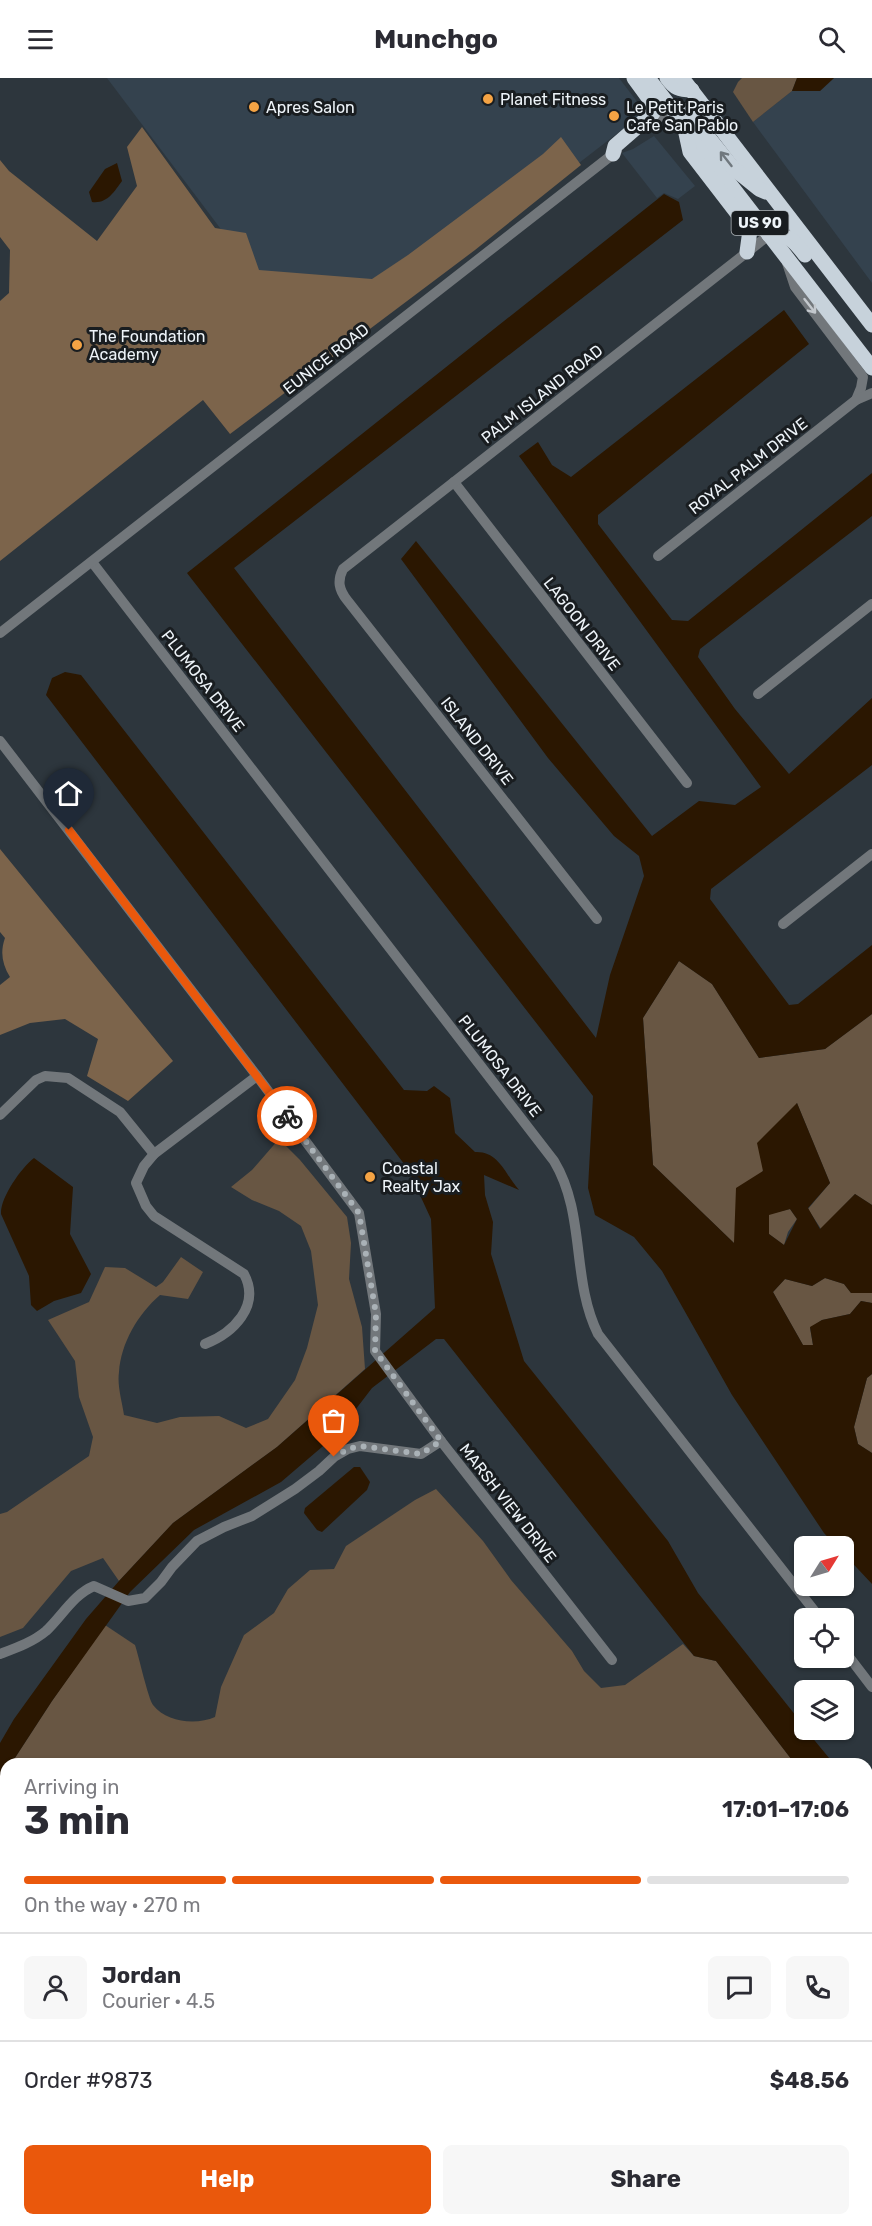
<!DOCTYPE html>
<meta charset="utf-8">
<style>
:root{--surface:#fff;--page:#f7f7f7;--text:#2b2b33;--muted:#7c7c81;--line:#e1e1e2;--accent:#ea580c}
body{margin:0;font-family:Rubik,sans-serif;background:var(--page);color:var(--text);height:100vh;display:flex;flex-direction:column;font-size:22px;white-space:nowrap}
*{box-sizing:border-box;margin:0}
p{font-size:20px;color:var(--muted)}
.icon{flex:none;width:33px;height:33px;fill:none;stroke:currentColor;stroke-width:2;stroke-linecap:round;stroke-linejoin:round}
.map{position:relative;flex:1;overflow:hidden}
.panel{position:absolute;left:0px;top:1680px;width:873px;height:468px;display:flex;flex-direction:column;background:var(--surface);border-radius:18px 18px 0 0;box-shadow:0 2px 4px #0004}
.panel>*{flex:none}
.needle{width:39px;rotate:53deg}
.fabs{position:absolute;left:794px;top:1458px;display:grid;gap:12px}
.fabs a{display:grid;place-items:center;width:60px;height:60px;border-radius:9px;background:var(--surface);box-shadow:0 2px 4px #0004;font-size:30px}
.pin{position:absolute;display:grid;place-items:center;width:51px;height:51px;color:#fff;margin:-62px -26px;border-radius:50% 50% 50% 0;rotate:-45deg;box-shadow:0 0 6px #0007}
.pin .icon{rotate:45deg}
.courier{position:absolute;display:grid;place-items:center;width:60px;height:60px;margin:-30px;border:4px solid #ea580c;border-radius:50%;background:#fff;color:#222;box-shadow:0 2px 8px #0007}
.headline em{font-style:normal;font-weight:700}
.headline div{display:flex;flex-direction:column-reverse}
.headline{display:flex;align-items:center;justify-content:space-between;height:102px;padding:0 24px}
h1{font-size:39px;font-weight:700;line-height:45px}
.bar{display:grid;grid-template-columns:repeat(4,1fr);gap:9px 6px;align-content:center;height:72px;padding:0 24px}
.bar i{height:8px;border-radius:4px;background:var(--line)}
.bar .current{background:var(--accent)}
.bar p{grid-column:span 4}
.line{display:flex;align-items:center;gap:15px;padding:0 24px;border-top:2px solid var(--line)}
.line div{flex:1}
.round{display:grid;place-items:center;flex:none;width:63px;height:63px;border-radius:9px;background:var(--page)}
.cta{display:flex;gap:12px;margin-top:auto;padding:12px 24px}
.cta a{flex:1;height:69px;border-radius:9px;background:var(--accent);color:#fff;font-size:24px;font-weight:700;line-height:69px;text-align:center}
.cta a+a{background:var(--page);color:var(--text)}
header{display:flex;justify-content:space-between;align-items:center;height:78px;padding:0 24px;background:var(--surface);font-size:27px;font-weight:700}
.map>svg:first-child{display:block}
.built{fill:#34424e}
.green{fill:#685643}
.forest{fill:#7c644b}
.water{fill:#2b1701;fill-rule:evenodd}
.lines{fill:none;stroke-linecap:round;stroke-linejoin:round}
.minor{stroke:#72777b;stroke-width:10}
.highway{stroke:#c7d2db;stroke-width:15}
.oneway{stroke:#70787e}
.oneway2{stroke:#c3c8cd}
.done{stroke:#aab2b7;stroke-width:6;stroke-dasharray:0 10.8}
.route{stroke:#ea580c;stroke-width:8}
.poi-dot{fill:#f4a344;stroke:#191d20;stroke-width:2}
.labels{text-anchor:middle;dominant-baseline:central;stroke-width:6;stroke-linejoin:round;paint-order:stroke}
.shield{fill:#191d20;stroke:#aeb4b8;stroke-width:1.5}
.shield-label{font-size:15px;font-weight:bold;fill:#eef4f9}
.poi-label{font-size:16px;fill:#eef4f9;stroke:#191d20;text-anchor:start}
.street-label{font-size:16px;fill:#eef4f9;stroke:#191d20}
</style>
<header><svg class="icon" aria-label="menu" viewBox="0 0 24 24"><path d="M4 6h16M4 12h16M4 18h16"/></svg>Munchgo<svg class="icon" aria-label="search" viewBox="0 0 24 24"><circle cx="10" cy="10" r="6"/><path d="M15 15l6 6"/></svg></header>
<div class="map">
<svg width="872" height="2148" viewBox="0 0 872 2148">
<rect width="100%" height="100%" fill="#2d363d"/>
<g class="built">
<polygon points="107,0 619,0 645,34 321,284"/>
<polygon points="834,0 872,0 872,205 753,44 792,13 820,13"/>
<polygon points="654,58 695,108 678,121 664,115 657,120 622,75 633,71"/>
</g>
<g class="green">
<polygon points="742,0 797,0 792,13 753,44 733,14 738,4"/>
<polygon points="679,883 712,906 759,980 825,971 872,936 872,1127 855,1116 821,1151 808,1131 830,1105 797,1025 763,1092 735,1166 653,1087 643,940"/>
<path d="M279 1061 300 1082 347 1139 351 1165 349 1201 362 1249 365 1291 277 1369 173 1445 119 1503 103 1480 71 1493 23 1550 0 1559V1436L7 1434 89 1378 93 1359 79 1319 75 1283 48 1242 89 1224 105 1189 125 1190 156 1209 163 1204 181 1179 203 1194 188 1221 160 1217C138 1236 121 1265 119 1294 117 1308 122 1323 124 1337L157 1345 180 1339 219 1338 246 1350 268 1341 295 1302 307 1270 318 1227 311 1173 301 1148 279 1133 252 1122 231 1109 252 1092Z"/>
<polygon points="790,1131 797,1141 788,1154 784,1167 769,1156 769,1136"/>
<polygon points="825,1200 844,1206 851,1215 872,1215 872,1225 861,1223 850,1236 822,1242 810,1250 813,1267 803,1267 773,1214 785,1201 812,1208"/>
<polygon points="872,1296 872,1375 858,1366 854,1349 867,1300"/>
<path d="M436 1411 483 1463 511 1502 572 1573 584 1593 601 1610 625 1607 683 1566 694 1578 716 1583 795 1686H11L52 1623 105 1547 135 1567C139 1579 148 1620 153 1627 167 1645 197 1647 215 1639L221 1609 244 1557 274 1535 288 1511 310 1492 334 1491 346 1468 415 1422Z"/>
<polygon points="6,1695 6,1746 0,1760 0,1706"/>
<polygon points="6,1777 6,1955 0,1952 0,1790"/>
<polygon points="0,1987 6,1989 6,2142 72,2142 71,2148 0,2148"/>
<polygon points="872,2002 872,2101 867,2099 867,2004"/>
</g>
<g class="forest">
<polygon points="142,49 215,150 246,155 259,192 372,201 408,177 543,76 561,59 581,87 475,172 230,356 203,322 0,483 0,223 9,215 10,172 0,159 0,82 9,93 97,163 137,108 127,69"/>
<path d="M0 771 173 983 128 1023 87 998 98 961 65 941 30 945 0 957V907L10 899C2 886 0 874 5 860L0 854Z"/>
</g>
<g class="water">
<polygon points="797,0 834,0 820,13 792,13"/>
<path d="M117 85 122 103C114 114 107 126 92 124L89 114 105 91Z"/>
<path d="M664 116 679 124 683 142 234 490 596 960 610 897 644 798 639 778 614 758 548 680 401 481 416 463 652 758 699 723 735 727 761 709 519 378 538 364 552 387 571 399 784 232 809 266 598 437V446L672 542 688 543 872 395V438L700 571 698 579 735 631 789 696 872 620V687L711 811 710 821 789 927 798 926 872 867V936L825 971 759 980 712 906 679 883 643 940 653 1087 734 1165 736 1110 763 1093 757 1065 797 1025 830 1105 808 1130 820 1151 855 1116 872 1127V1215H851L844 1206 825 1200 812 1208 785 1201 773 1214 803 1267H813L810 1249 822 1242 850 1236 861 1223 872 1225V1296L867 1300 854 1349 858 1366 872 1375V1506L843 1475V1468H836L824 1455 732 1317 662 1193 634 1159 595 1137 588 1110 593 1018 187 495ZM790 1131 797 1141 784 1167 769 1156V1137Z"/>
<path d="M65 594 81 597 404 1012 427 1013 434 1008 450 1020 455 1055 475 1074C499 1073 505 1096 519 1112L484 1097 485 1117 493 1144 491 1176 524 1283 668 1463 698 1515 804 1648V1652H806L834 1686H795L716 1583 694 1578 444 1261H436L372 1310 336 1357 281 1404 194 1452 130 1514 52 1623 11 1686H6V1695L0 1706V1665L14 1641 86 1541 119 1503 173 1445 277 1369 435 1230 431 1141 408 1091 46 617 52 600Z"/>
<path d="M34 1080 73 1109 70 1156 91 1196 81 1215 54 1223 37 1233 31 1227 29 1198 1 1136C0 1120 21 1090 34 1080Z"/>
<polygon points="354,1389 360,1389 370,1404 367,1412 322,1454 317,1452 304,1435 305,1430"/>
<polygon points="867,1704 872,1704 872,2002 867,2004"/>
<polygon points="6,1746 6,1777 0,1790 0,1760"/>
<polygon points="0,1952 6,1955 6,1989 0,1987"/>
<polygon points="867,2099 872,2101 872,2148 71,2148 72,2142 867,2142"/>
</g>
<g class="lines">
<g class="minor">
<polyline points="648,48 671,30"/>
<polyline points="787,185 795,209 863,299 861,310 856,322"/>
<polyline points="454,404 687,705"/>
<polyline points="658,478 856,322 872,315"/>
<path d="M92 484 554 1083C586 1136 571 1202 598 1256L820 1540"/>
<polyline points="0,555 617,73"/>
<polyline points="758,616 872,526"/>
<polyline points="0,663 257,998 359,1135 376,1236 375,1273 441,1363 612,1582"/>
<path d="M597 841 347 522C339 512 337 503 343 491L769 157"/>
<polyline points="783,846 872,776"/>
<polyline points="0,1037 36,1002 45,998 68,1000 120,1034 154,1076"/>
<path d="M205 1266C233 1255 261 1228 244 1196L154 1138 146 1128 136 1105 144 1088 154 1076 257 998"/>
<polyline points="843,1571 872,1609"/>
<path d="M0 1576C16 1570 33 1564 46 1553 62 1538 74 1516 94 1508L128 1523 145 1520 161 1504 172 1489 197 1463 224 1449 252 1438 295 1411 319 1393 334 1379 348 1371 360 1368 421 1376 441 1363"/>
</g>
<g class="highway">
<polyline points="648,0 872,290"/>
<path d="M667 0C674 10 679 12 692 12"/>
<polyline points="682,0 872,247"/>
<polyline points="671,30 687,33 733,90 759,111 766,114"/>
<polyline points="685,51 690,74 750,152 747,174"/>
<polyline points="613,76 615,68 653,35 653,26 634,0"/>
<path d="M769 157C789 157 793 161 805 177"/>
</g>
</g>
<defs><path id="oneway-shaft" d="M-6 0H5M1.5-3L5.5 0L1.5 3" fill="none" stroke-width="1.6" stroke-linecap="round" stroke-linejoin="round" transform="scale(1.5)"/></defs>
<use class="oneway" href="#oneway-shaft" transform="translate(726 81) rotate(-128)"/>
<use class="oneway2" href="#oneway-shaft" transform="translate(810 228) rotate(52)"/>
<g class="lines">
<polyline class="done" points="287,1038 359,1135 376,1236 375,1273 441,1363 421,1376 360,1368 348,1371 334,1379"/>
<polyline class="route" points="69,752 287,1038"/>
</g>
<g class="poi-dot">
<circle cx="488" cy="21" r="6"/>
<circle cx="254" cy="29" r="6"/>
<circle cx="614" cy="38" r="6"/>
<circle cx="77" cy="267" r="6"/>
<circle cx="370" cy="1099" r="6"/>
</g>
<g class="labels">
<rect class="shield" x="731.5" y="133" width="57" height="24" rx="4.5"/>
<g class="shield-label">
<text x="760" y="145">US 90</text>
</g>
<g class="poi-label">
<text x="500" y="21">Planet Fitness</text>
<text x="266" y="29">Apres Salon</text>
<text x="626" y="29">Le Petit Paris<tspan x="626" dy="18">Cafe San Pablo</tspan></text>
<text x="89" y="258">The Foundation<tspan x="89" dy="18">Academy</tspan></text>
<text x="382" y="1090">Coastal<tspan x="382" dy="18">Realty Jax</tspan></text>
</g>
<g class="street-label">
<text transform="translate(326 281) rotate(-38)">EUNICE ROAD</text>
<text transform="translate(542 316) rotate(-38)">PALM ISLAND ROAD</text>
<text transform="translate(748 388) rotate(-38)">ROYAL PALM DRIVE</text>
<text transform="translate(582 546) rotate(52)">LAGOON DRIVE</text>
<text transform="translate(203 603) rotate(52)">PLUMOSA DRIVE</text>
<text transform="translate(477 663) rotate(52)">ISLAND DRIVE</text>
<text transform="translate(500 988) rotate(52)">PLUMOSA DRIVE</text>
<text transform="translate(508 1425) rotate(52)">MARSH VIEW DRIVE</text>
</g>
</g>
</svg>
<div class="fabs">
<a><svg class="needle" viewBox="-14 -14 28 28"><path d="M0-13l5 13h-10z" fill="#e53935"/><path d="M0 13l5-13h-10z" fill="#7c7c81"/></svg></a>
<a><svg class="icon" aria-label="locate" viewBox="0 0 24 24"><circle cx="12" cy="12" r="6"/><path d="M12 2v4M12 18v4M2 12h4M18 12h4"/></svg></a>
<a><svg class="icon" aria-label="layers" viewBox="0 0 24 24"><path d="M12 4l9 5-9 5-9-5zM3 14l9 5 9-5"/></svg></a>
</div>
<div class="pin" style="left:334px;top:1379px;background:#ea580c"><svg class="icon" aria-label="bag" viewBox="0 0 24 24"><path d="M5 8h14l-1 12H6zM9 8a3 3 0 0 1 6 0"/></svg></div>
<div class="pin" style="left:69px;top:752px;background:#1f2937"><svg class="icon" aria-label="home" viewBox="0 0 24 24"><path d="M3 11l9-7 9 7M6 9v11h12V9"/></svg></div>
<div class="courier" style="left:287px;top:1038px"><svg class="icon" aria-label="bike" viewBox="0 0 24 24"><circle cx="6" cy="16" r="4"/><circle cx="18" cy="16" r="4"/><path d="M6 16l4-8h5l3 8M10 8l3 8H6M13 5h3"/></svg></div>
<section class="panel">
<div class="headline"><div><h1>3 min</h1><p>Arriving in</p></div><em>17:01–17:06</em></div>
<div class="bar"><i class="current"></i><i class="current"></i><i class="current"></i><i></i><p>On the way · 270 m</p></div>
<div class="line" style="height:108px"><a class="round"><svg class="icon" aria-label="person" viewBox="0 0 24 24"><circle cx="12" cy="8" r="4"/><path d="M4 21q1-7 8-7t8 7"/></svg></a><div><b>Jordan</b><p>Courier · 4.5</p></div><a class="round"><svg class="icon" aria-label="chat" viewBox="0 0 24 24"><path d="M4 5h16v11H9l-5 4z"/></svg></a><a class="round"><svg class="icon" aria-label="phone" viewBox="0 0 24 24"><path d="M5 4h4l2 5-3 2q2 4 5 5l2-3 5 2v4C11 20 4 13 5 4z"/></svg></a></div>
<div class="line" style="height:78px"><div>Order #9873</div><b>$48.56</b></div>
<div class="cta"><a>Help</a><a>Share</a></div>
</section>
</div>
